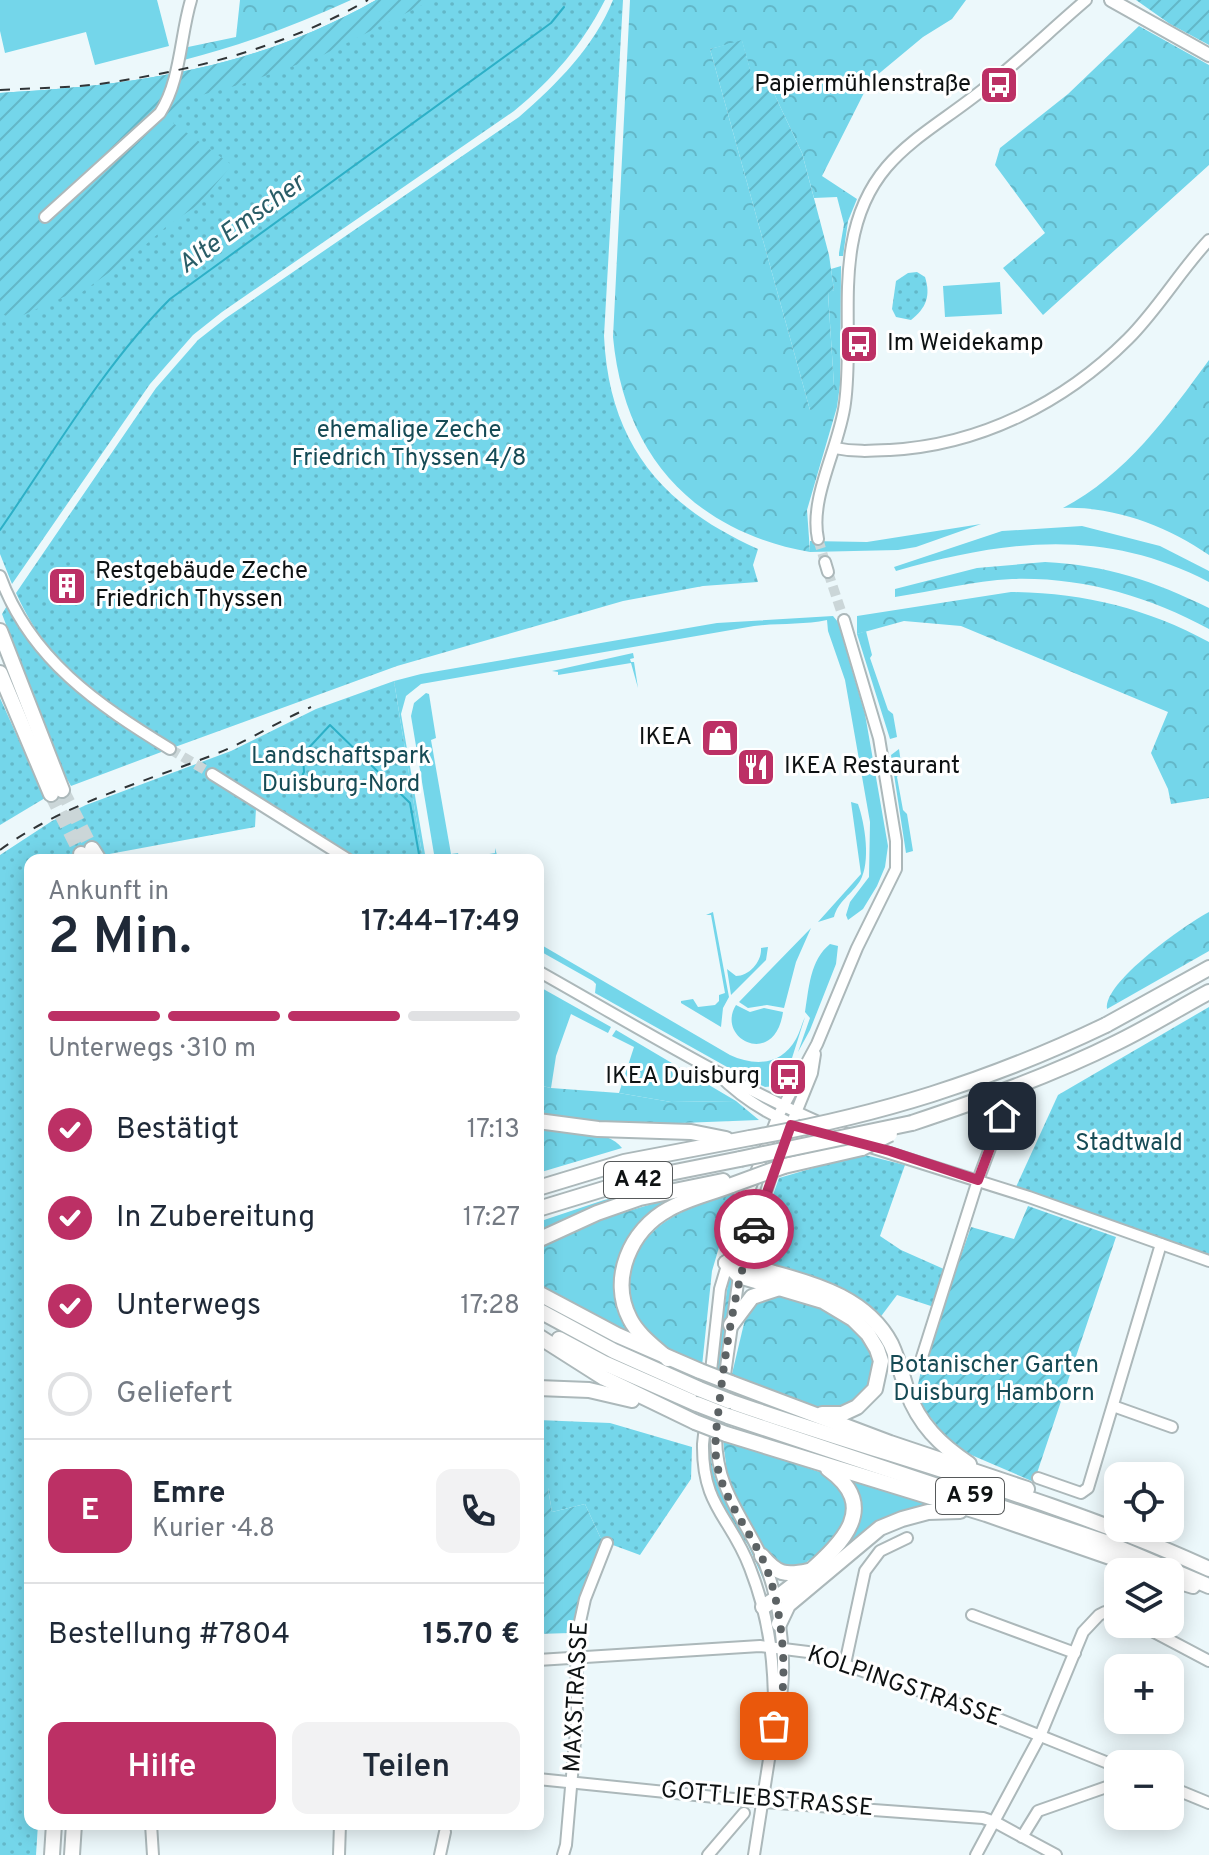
<!DOCTYPE html>
<html lang="de">
<meta charset="utf-8">
<style>
:root{--surface:#fff;--page:#f2f2f3;--text:#1f2937;--muted:#747a83;--line:#e0e1e3;--accent:#bc3065}
body{margin:0;font-family:Overpass,sans-serif;background:var(--page);color:var(--text);height:100vh;display:flex;flex-direction:column;font-size:30px;white-space:nowrap}
*{box-sizing:border-box;margin:0}
p{font-size:26px;color:var(--muted)}
.icon{flex:none;width:44px;height:44px;fill:none;stroke:currentColor;stroke-width:2;stroke-linecap:round;stroke-linejoin:round}
.map{position:relative;flex:1;overflow:hidden}
.sheet{position:absolute;left:24px;top:854px;width:520px;height:976px;display:flex;flex-direction:column;background:var(--surface);border-radius:16px;box-shadow:0 4px 20px #0003}
.sheet>*{flex:none}
.buttons{position:absolute;left:1104px;top:1462px;display:grid;gap:16px}
.buttons a{display:grid;place-items:center;width:80px;height:80px;border-radius:16px;background:var(--surface);box-shadow:0 4px 20px #0003;font-size:40px}
.pin{position:absolute;display:grid;place-items:center;width:68px;height:68px;color:#fff;margin:-34px;border-radius:16px;box-shadow:0 4px 12px #0006}
.courier{position:absolute;display:grid;place-items:center;width:80px;height:80px;margin:-40px;border:6px solid #bc3065;border-radius:50%;background:#fff;color:#222;box-shadow:0 2px 10px #0007}
.overview em{font-style:normal;font-weight:600}
.overview div{display:flex;flex-direction:column-reverse}
.overview{display:flex;align-items:center;justify-content:space-between;height:136px;padding:0 24px}
h1{font-size:52px;font-weight:600;line-height:60px}
.bar{display:grid;grid-template-columns:repeat(4,1fr);gap:12px 8px;align-content:center;height:96px;padding:0 24px}
.bar i{height:10px;border-radius:6px;background:var(--line)}
.bar .active{background:var(--accent)}
.bar p{grid-column:span 4}
.line{display:flex;align-items:center;gap:20px;padding:0 24px;border-top:2px solid var(--line)}
.line div{flex:1}
.round{display:grid;place-items:center;flex:none;width:84px;height:84px;border-radius:16px;background:var(--page)}
ol{padding:0 24px;list-style:none}
li{display:flex;align-items:center;gap:24px;height:88px}
li p{margin-inline-start:auto}
li .icon{padding:8px;border-radius:50%;background:var(--accent);color:#fff;stroke-width:4}
li:last-child{color:var(--muted)}
li i{width:44px;height:44px;border:4px solid var(--line);border-radius:50%}
.cta{display:flex;gap:16px;margin-top:auto;padding:16px 24px}
.cta a{flex:1;height:92px;border-radius:16px;background:var(--accent);color:#fff;font-size:32px;font-weight:600;line-height:92px;text-align:center}
.cta a+a{background:var(--page);color:var(--text)}
.map>svg:first-child{display:block}
.grass{fill:#74d6ea}
.forest{fill:url(#forest-crowns)}
.park{fill:url(#park-dots)}
.garden{fill:url(#garden-furrows)}
.lines{fill:none;stroke-linecap:round;stroke-linejoin:round}
.stream{stroke:#2db0c7;stroke-width:2}
.minor-tunnel{stroke:#cbd6d8;stroke-width:10;stroke-dasharray:10 5;stroke-linecap:butt}
.highway-tunnel{stroke:#cbd6d8;stroke-width:14;stroke-dasharray:14 7;stroke-linecap:butt}
.minor-casing{stroke:#acb8ba;stroke-width:14}
.major-casing{stroke:#acb8ba;stroke-width:16}
.highway-casing{stroke:#acb8ba;stroke-width:18}
.minor{stroke:#fff;stroke-width:10}
.major{stroke:#fff;stroke-width:12}
.highway{stroke:#fff;stroke-width:14}
.rail{stroke:#303537;stroke-width:2;stroke-dasharray:10 10;stroke-linecap:butt}
.highway-bridge-casing{stroke:#acb8ba;stroke-width:18;stroke-linecap:butt}
.highway-bridge{stroke:#fff;stroke-width:14}
.done{stroke:#5c6264;stroke-width:8;stroke-dasharray:0 14.4}
.route{stroke:#bc3065;stroke-width:10}
.labels{text-anchor:middle;dominant-baseline:central;stroke-width:6;stroke-linejoin:round;paint-order:stroke}
.shield{fill:#fff;stroke:#56595a;stroke-width:2}
.shield-label{font-size:22px;font-weight:bold;fill:#0e1213}
.poi-label{font-size:24px;fill:#0e1213;stroke:#fff;text-anchor:end}
.park-label{font-size:24px;fill:#164b55;stroke:#fff}
.street-label{font-size:24px;fill:#0e1213;stroke:#fff}
.water-label{font-size:26px;font-style:italic;fill:#2a5d67;stroke:#fff}
</style>
<div class="map">
<svg width="1209" height="1855" viewBox="0 0 1209 1855">
<defs>
<pattern id="forest-crowns" width="20" height="18" patternUnits="userSpaceOnUse" patternTransform="scale(2)"><rect width="20" height="18" fill="#74d6ea"/><path d="M2 6a3 3 0 1 1 6 0M12 15a3 3 0 1 1 6 0" fill="none" stroke="#63b7c8"/></pattern>
<pattern id="park-dots" width="8" height="8" patternUnits="userSpaceOnUse" patternTransform="scale(2)"><rect width="8" height="8" fill="#74d6ea"/><path d="M2 2h.1M6 6h.1" fill="none" stroke="#63b7c8" stroke-width="1.8" stroke-linecap="round"/></pattern>
<pattern id="garden-furrows" width="10" height="10" patternUnits="userSpaceOnUse" patternTransform="scale(2)"><rect width="10" height="10" fill="#74d6ea"/><path d="M-1 1l2-2M0 10L10 0M9 11l2-2" fill="none" stroke="#63b7c8"/></pattern>
</defs>
<rect width="100%" height="100%" fill="#ecf8fb"/>
<g class="grass">
<polygon points="0,0 157,0 169,46 95,65 86,32 5,53 0,31"/>
<polygon points="1000,282 1002,314 945,317 943,286"/>
<polygon points="981,524 916,547 898,550 810,552 810,541 867,542"/>
<path d="M1082 526 1160 546 1209 571V582C1104 527 1005 540 896 571L894 567 1002 531Z"/>
<path d="M833 616 838 622 865 714 888 846 885 867 877 886 863 909 848 920 846 915 850 902 869 877 870 822 845 680 828 631 827 620C804 625 778 623 754 626L421 684 406 696 401 714 426 860H423L394 681 421 674 717 623Z"/>
<polygon points="866,631 872,655 870,658 888,710 893,714 897,737 890,739 857,634"/>
<polygon points="633,653 634,658 630,659 631,662 634,662 638,688 631,663 558,675 558,672 552,671"/>
<polygon points="426,693 429,694 436,738 431,740 451,854 458,853 460,859 495,853 495,848 497,855 472,860 435,860 411,716 414,703"/>
<polygon points="899,749 902,770 897,777 903,810 907,814 913,851 906,853 891,755"/>
<path d="M851 802 858 804C865 824 871 862 860 881 852 894 838 901 834 917L818 922 861 874Z"/>
<polygon points="713,912 729,997 723,1008 721,1027 681,1003 681,1001 693,999 698,1007 715,1005 719,1001 719,995 725,993 711,915 706,915"/>
<polygon points="811,928 796,962 784,1008 767,1005 748,1008 739,1002"/>
<path d="M538 943 730 1055C754 1066 781 1066 796 1039 800 1032 802 1023 805 1017L792 1058 776 1086 765 1087 752 1081 595 993 596 984 593 981 538 950Z"/>
<path d="M830 944 838 946 836 964 810 1030 798 1052 810 1018 805 1012C809 988 810 960 830 944Z"/>
<path d="M768 947 766 960 731 995 727 969 736 976C749 976 762 962 761 948Z"/>
<polygon points="538,986 611,1027 608,1033 571,1014 556,1056 551,1088 538,1085"/>
<path d="M736 1005 750 1012 764 1008 783 1012C775 1069 715 1039 736 1005Z"/>
<polygon points="616,1030 736,1101 671,1102 619,1093 634,1047 612,1036"/>
<polygon points="661,1187 538,1234 538,1222 604,1200"/>
<polygon points="846,1478 938,1503 835,1557 844,1548 855,1530"/>
</g>
<g class="forest">
<path d="M240 0H351C296 25 242 45 184 60L188 47 236 37Z"/>
<path d="M630 0H966L952 19 923 37 870 81 822 176 857 199 848 221 843 256H839V253L844 224 837 197 814 198 802 153 771 87 756 92 742 41 710 49 810 410 834 386 828 292 834 290 831 269 841 266 840 385 837 407 807 510 810 552C692 531 624 454 613 337Z"/>
<polygon points="1139,26 1209,65 1209,165 1043,315 1003,268 1045,233 995,165 1000,148 1068,94"/>
<path d="M1209 360V555C1167 526 1114 506 1063 508 1126 475 1168 416 1209 360Z"/>
<path d="M1045 562C1106 565 1154 581 1209 608V629C1147 596 1083 577 1012 579 973 581 934 591 895 597V589L977 568Z"/>
<path d="M1011 592C1083 593 1146 608 1209 642V798L1171 804 1168 789 1151 753 1168 712 961 626 904 621 857 634V616Z"/>
<path d="M1209 912V951L1107 1009C1102 983 1186 924 1209 912Z"/>
<polygon points="538,1085 551,1088 619,1093 671,1102 736,1101 759,1120 629,1125 538,1117"/>
<path d="M538 1126C560 1129 609 1129 622 1148L538 1173Z"/>
<polygon points="696,1191 664,1206 617,1272 638,1338 538,1285 538,1249 598,1220"/>
<path d="M735 1193 712 1271 702 1366C684 1357 663 1349 649 1334 613 1296 629 1243 671 1218 690 1206 713 1199 735 1193Z"/>
<polygon points="729,1278 734,1280 719,1373 714,1371"/>
<polygon points="782,1293 837,1313 864,1337 876,1363 873,1387 856,1405 823,1411 731,1378 746,1315 756,1302"/>
<path d="M708 1435 711 1436C704 1501 761 1533 768 1590L748 1545 726 1516 709 1481Z"/>
<polygon points="723,1440 829,1475 839,1482 850,1512 837,1539 795,1571 779,1565 768,1554 736,1499 727,1473"/>
</g>
<g class="park">
<path d="M376 0H605C582 45 553 79 514 111L222 312 193 335 150 384 12 584 0 554V93C137 85 254 69 376 0Z"/>
<path d="M613 0H623L604 336C609 444 662 506 758 549L753 565 758 582 703 586 623 601 578 614 397 666 175 747C151 732 123 719 100 701 63 672 35 635 16 593L156 388 198 340 226 318 519 117C557 84 594 47 613 0Z"/>
<path d="M917 272 925 277C931 296 926 308 911 320L896 317 892 309 896 281 908 273Z"/>
<path d="M8 604C17 618 25 633 34 647 69 693 116 721 164 751L71 786 59 765 2 614Z"/>
<polygon points="394,681 423,860 358,860 275,809 208,776 256,808 255,827 77,860 30,860 30,1824 38,1824 36,1855 0,1855 0,855 52,821 86,805 231,751 316,709"/>
<polygon points="0,698 45,798 0,825"/>
<polygon points="1209,1007 1209,1255 1016,1187 1058,1095"/>
<polygon points="861,1154 905,1165 880,1236 901,1250 946,1270 934,1307 897,1295 879,1319 763,1265 756,1256 758,1237 779,1178"/>
<polygon points="538,1420 610,1423 692,1447 691,1479 640,1555 602,1541 585,1504 552,1512 548,1488 538,1488"/>
</g>
<g class="garden">
<path d="M376 0H432L319 57 242 84 187 99 173 123 232 165 198 205 167 226 135 254 82 292H75L12 320 0 312V93C137 85 254 69 376 0Z"/>
<polygon points="1136,0 1209,0 1209,45 1170,24"/>
<polygon points="742,40 756,91 771,87 802,153 829,255 834,290 828,293 834,386 829,406 810,410 710,49"/>
<polygon points="1028,1206 1116,1237 1034,1482 955,1448 922,1407 917,1389 922,1366 971,1227 1014,1239"/>
<polygon points="538,1488 548,1488 552,1512 585,1504 602,1541 589,1573 570,1633 538,1634"/>
</g>
<g class="lines">
<g class="stream">
<path d="M0 530C54 452 103 366 170 299L551 23 564 7"/>
<polyline points="294,792 304,772 303,754 330,725 410,803 420,860"/>
</g>
<g class="minor-tunnel">
<polyline points="818,539 825,562"/>
<polyline points="828,572 844,620"/>
<polyline points="170,749 212,774"/>
</g>
<g class="highway-tunnel">
<polyline points="62,790 92,849"/>
<polyline points="51,794 81,854"/>
</g>
<defs>
<g id="minor">
<path d="M45 217 160 113C181 80 180 36 191 0"/>
<path d="M835 448C854 452 871 451 890 450 980 445 1064 403 1128 339 1158 309 1180 271 1209 240"/>
<path d="M818 539C809 497 840 446 845 403 852 351 843 297 852 245 867 157 923 138 985 88 1020 60 1052 29 1086 0"/>
<polyline points="825,562 828,572"/>
<path d="M0 576C30 659 98 705 170 749"/>
<polyline points="212,774 349,860"/>
<path d="M538 971C641 1029 741 1091 851 1136"/>
<path d="M717 1073C749 1106 788 1126 832 1137"/>
<polyline points="867,1146 1029,1197 1209,1261"/>
<polyline points="780,1152 812,1073 815,1054"/>
<path d="M774 1167 739 1276 716 1438C717 1487 739 1511 760 1553 779 1591 789 1664 779 1706"/>
<polyline points="922,1357 978,1180 1002,1116"/>
<polyline points="1113,1406 1172,1427"/>
<polyline points="1038,1478 1081,1493 1088,1488 1161,1244"/>
<polyline points="972,1615 1075,1653"/>
<polyline points="1139,1624 1209,1661"/>
<polyline points="538,1660 760,1646 808,1652 986,1714 1118,1767"/>
<polyline points="845,1664 865,1571 880,1551 907,1538"/>
<path d="M774 1726C775 1669 771 1622 750 1568 731 1517 702 1507 703 1444L720 1289 750 1188 777 1118 817 1044 857 948 896 869V841L879 738 844 620"/>
<polyline points="538,1779 764,1802 983,1818 995,1822 1056,1855"/>
<polyline points="1170,1787 1209,1803"/>
<polyline points="151,1824 153,1855"/>
<polyline points="1022,1837 1038,1811 1118,1783"/>
<polyline points="339,1855 340,1824"/>
<polyline points="440,1855 445,1832"/>
<polyline points="563,1855 566,1845 577,1718 576,1640 585,1599 607,1543"/>
<polyline points="708,1855 744,1813"/>
<polyline points="754,1855 775,1721"/>
<polyline points="976,1855 1040,1736 1083,1632 1099,1615 1105,1612 1118,1613"/>
</g>
<polyline id="major" points="1111,0 1209,55"/>
<g id="highway">
<polyline points="0,631 62,790"/>
<polyline points="0,673 51,794"/>
<polyline points="92,849 99,860"/>
<polyline points="81,854 84,860"/>
<polyline points="1106,1025 1209,968"/>
<polyline points="538,1121 598,1129 691,1132 726,1139"/>
<path d="M912 1123C981 1100 1052 1075 1118 1042 1149 1027 1179 1008 1209 992"/>
<polyline points="784,1166 862,1148"/>
<polyline points="538,1188 624,1162 750,1138"/>
<polyline points="538,1209 630,1181 740,1159"/>
<polyline points="538,1240 597,1213 640,1198 723,1181"/>
<path d="M726 1263C743 1263 758 1268 774 1273 819 1285 868 1300 891 1344 898 1359 902 1375 907 1391 919 1424 940 1445 969 1464"/>
<polyline points="726,1263 739,1276 823,1301 853,1319 868,1334 877,1349 881,1361 875,1389 857,1407 842,1414 822,1414"/>
<polyline points="538,1293 617,1335 700,1371"/>
<polyline points="538,1310 614,1351 699,1389"/>
<polyline points="731,1325 752,1297 779,1288"/>
<polyline points="538,1336 604,1378 695,1422"/>
<polyline points="559,1339 604,1363 697,1404"/>
<path d="M668 1359C655 1347 638 1335 630 1319 609 1279 630 1230 669 1209 688 1198 711 1193 732 1185"/>
<polyline points="731,1383 890,1443 1027,1489"/>
<polyline points="538,1388 589,1390 632,1400"/>
<path d="M729 1401C889 1457 1055 1498 1209 1569"/>
<polyline points="728,1416 1105,1542 1209,1586"/>
<polyline points="726,1434 986,1514 1153,1572"/>
<path d="M762 1556C777 1574 785 1576 808 1571"/>
<polyline points="1170,1579 1193,1586"/>
<path d="M763 1607C779 1597 793 1585 808 1573 843 1543 880 1506 828 1469"/>
<polyline points="779,1624 788,1605 880,1528 902,1519 928,1512 960,1511"/>
<polyline points="52,1855 54,1824"/>
<polyline points="72,1855 74,1824"/>
</g>
</defs>
<use href="#minor" class="minor-casing"/>
<use href="#major" class="major-casing"/>
<use href="#highway" class="highway-casing"/>
<use href="#minor" class="minor"/>
<use href="#major" class="major"/>
<use href="#highway" class="highway"/>
<g class="rail">
<path d="M0 90C33 88 66 88 99 84 192 71 285 47 368 0"/>
<path d="M0 850C66 802 143 783 218 753 250 740 279 721 311 707"/>
</g>
<defs>
<g id="highway-bridge">
<path d="M750 1138C879 1115 987 1082 1106 1025"/>
<polyline points="862,1148 890,1134"/>
<polyline points="740,1159 912,1123"/>
<polyline points="732,1185 784,1166"/>
<polyline points="700,1371 731,1383"/>
<polyline points="699,1389 729,1401"/>
<polyline points="697,1404 728,1416"/>
<polyline points="695,1422 726,1434"/>
</g>
</defs>
<use href="#highway-bridge" class="highway-bridge-casing"/>
<use href="#highway-bridge" class="highway-bridge"/>
</g>
<g class="lines">
<path class="done" d="M754 1229C736 1284 727 1340 720 1397 718 1419 713 1442 717 1464 723 1497 744 1523 759 1552 779 1588 787 1655 782 1696 780 1706 777 1716 774 1726"/>
<polyline class="route" points="754,1229 791,1125 890,1151 978,1180 1002,1116"/>
</g>
<defs>
<symbol id="bus-square" viewBox="-11 -11 22 22"><rect x="-9" y="-9" width="18" height="18" rx="4" fill="#bc3065" stroke="#fff"/><path d="M-5-6H5V4H4V6H2V4H-2V6H-4V4H-5ZM-3.5-4V0h7V-4ZM-3.5 1.2v1.5H-2V1.2ZM2 1.2v1.5H3.5V1.2Z" fill="#fff"/></symbol>
<symbol id="building-square" viewBox="-11 -11 22 22"><rect x="-9" y="-9" width="18" height="18" rx="4" fill="#bc3065" stroke="#fff"/><path d="M-4-6H4V6H1V3H-1V6H-4ZM-2.5-4.3h1.7v1.8h-1.7ZM.8-4.3h1.7v1.8H.8ZM-2.5-1h1.7V.8h-1.7ZM.8-1h1.7V.8H.8Z" fill="#fff"/></symbol>
<symbol id="shop-square" viewBox="-11 -11 22 22"><rect x="-9" y="-9" width="18" height="18" rx="4" fill="#bc3065" stroke="#fff"/><path d="M-5-2.5h2.3a2.7 3.5 0 0 1 5.4 0H5L5.5 6h-11ZM-1.5-2.5h3a1.5 2.3 0 0 0-3 0Z" fill="#fff"/></symbol>
<symbol id="restaurant-square" viewBox="-11 -11 22 22"><rect x="-9" y="-9" width="18" height="18" rx="4" fill="#bc3065" stroke="#fff"/><path d="M-5-6h1v4h1v-4h1v4h1v-4h1v5L-1.5 .5V6h-2V.5L-5-1ZM5-6V6H3V1.5H1.5Q1.5-4 5-6Z" fill="#fff"/></symbol>
</defs>
<g fill-rule="evenodd">
<use href="#bus-square" x="977" y="63" width="44" height="44"/>
<use href="#bus-square" x="837" y="322" width="44" height="44"/>
<use href="#building-square" x="45" y="564" width="44" height="44"/>
<use href="#shop-square" x="698" y="716" width="44" height="44"/>
<use href="#restaurant-square" x="734" y="745" width="44" height="44"/>
<use href="#bus-square" x="766" y="1055" width="44" height="44"/>
</g>
<g class="labels">
<g class="shield">
<rect x="604" y="1162" width="68" height="36" rx="6"/>
<rect x="936" y="1478" width="68" height="36" rx="6"/>
</g>
<g class="shield-label">
<text x="638" y="1180">A 42</text>
<text x="970" y="1496">A 59</text>
</g>
<g class="poi-label">
<text x="971" y="85">Papiermühlenstraße</text>
<text x="887" y="344" text-anchor="start">Im Weidekamp</text>
<text x="95" y="572" text-anchor="start">Restgebäude Zeche<tspan x="95" dy="28">Friedrich Thyssen</tspan></text>
<text x="692" y="738">IKEA</text>
<text x="784" y="767" text-anchor="start">IKEA Restaurant</text>
<text x="760" y="1077">IKEA Duisburg</text>
</g>
<g class="park-label">
<text x="409" y="431">ehemalige Zeche<tspan x="409" dy="28">Friedrich Thyssen 4/8</tspan></text>
<text x="341" y="757">Landschaftspark<tspan x="341" dy="28">Duisburg-Nord</tspan></text>
<text x="1129" y="1144">Stadtwald</text>
<text x="994" y="1366">Botanischer Garten<tspan x="994" dy="28">Duisburg Hamborn</tspan></text>
</g>
<g class="street-label">
<text transform="translate(904 1687) rotate(19)">KOLPINGSTRASSE</text>
<text transform="translate(577 1697) rotate(-87)">MAXSTRASSE</text>
<text transform="translate(767 1800) rotate(5)">GOTTLIEBSTRASSE</text>
</g>
<g class="water-label">
<text transform="translate(242 225) rotate(-36)">Alte Emscher</text>
</g>
</g>
</svg>
<div class="buttons">
<a><svg class="icon" aria-label="locate" viewBox="0 0 24 24"><circle cx="12" cy="12" r="6"/><path d="M12 2v4M12 18v4M2 12h4M18 12h4"/></svg></a>
<a><svg class="icon" aria-label="layers" viewBox="0 0 24 24"><path d="M12 4l9 5-9 5-9-5zM3 14l9 5 9-5"/></svg></a>
<a>+</a>
<a>−</a>
</div>
<div class="pin" style="left:774px;top:1726px;background:#ea580c"><svg class="icon" aria-label="bag" viewBox="0 0 24 24"><path d="M5 8h14l-1 12H6zM9 8a3 3 0 0 1 6 0"/></svg></div>
<div class="pin" style="left:1002px;top:1116px;background:#1f2937"><svg class="icon" aria-label="home" viewBox="0 0 24 24"><path d="M3 11l9-7 9 7M6 9v11h12V9"/></svg></div>
<div class="courier" style="left:754px;top:1229px"><svg class="icon" aria-label="car" viewBox="0 0 24 24"><path d="M5 17H2v-5l4-1 3-4h7l3 4 3 1v5h-3M9 17h6M6 11h13"/><circle cx="7" cy="17" r="2"/><circle cx="17" cy="17" r="2"/></svg></div>
<section class="sheet">
<div class="overview"><div><h1>2 Min.</h1><p>Ankunft in</p></div><em>17:44–17:49</em></div>
<div class="bar"><i class="active"></i><i class="active"></i><i class="active"></i><i></i><p>Unterwegs · 310 m</p></div>
<ol>
<li><svg class="icon" aria-label="check" viewBox="0 0 24 24"><path d="M5 12l5 5 9-10"/></svg>Bestätigt<p>17:13</p></li>
<li><svg class="icon" aria-label="check" viewBox="0 0 24 24"><path d="M5 12l5 5 9-10"/></svg>In Zubereitung<p>17:27</p></li>
<li><svg class="icon" aria-label="check" viewBox="0 0 24 24"><path d="M5 12l5 5 9-10"/></svg>Unterwegs<p>17:28</p></li>
<li><i></i>Geliefert</li>
</ol>
<div class="line" style="height:144px"><b class="round" style="background:var(--accent);color:#fff">E</b><div><b>Emre</b><p>Kurier · 4.8</p></div><a class="round"><svg class="icon" aria-label="phone" viewBox="0 0 24 24"><path d="M5 4h4l2 5-3 2q2 4 5 5l2-3 5 2v4C11 20 4 13 5 4z"/></svg></a></div>
<div class="line" style="height:104px"><div>Bestellung #7804</div><b>15.70 €</b></div>
<div class="cta"><a>Hilfe</a><a>Teilen</a></div>
</section>
</div>
